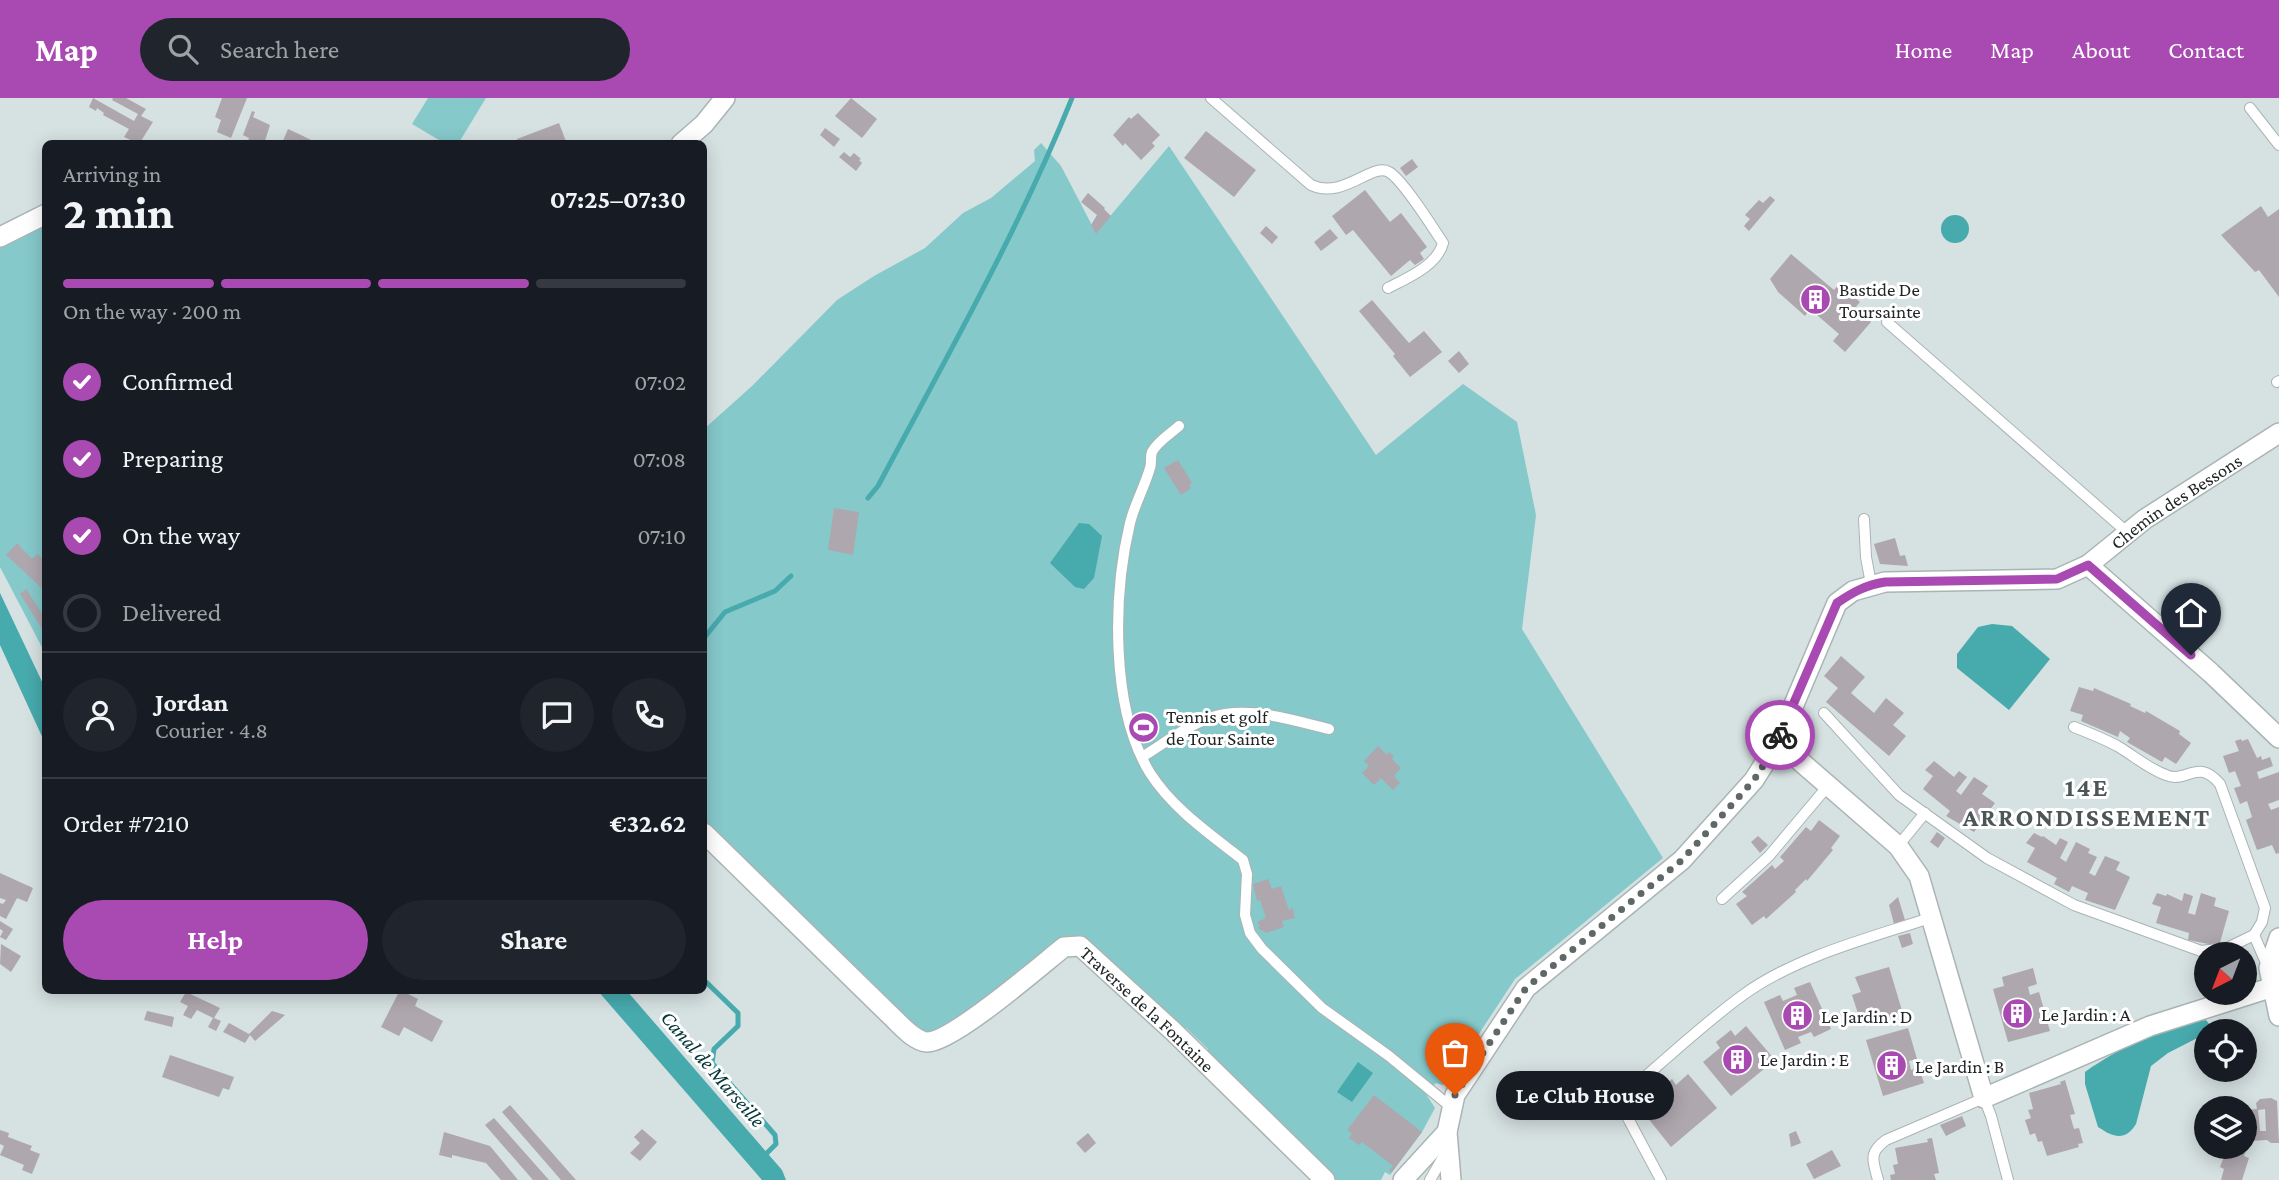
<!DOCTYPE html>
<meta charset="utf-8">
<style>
:root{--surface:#171b24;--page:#20242c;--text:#f1f3f6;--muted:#9ea1a6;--line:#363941;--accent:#a949b2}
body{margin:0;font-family:"Crimson Pro",serif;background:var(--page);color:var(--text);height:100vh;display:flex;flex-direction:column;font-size:26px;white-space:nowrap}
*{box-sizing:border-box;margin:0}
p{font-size:23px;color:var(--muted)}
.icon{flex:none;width:38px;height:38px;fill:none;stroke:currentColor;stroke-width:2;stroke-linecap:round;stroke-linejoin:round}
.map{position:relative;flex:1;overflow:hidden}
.side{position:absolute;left:42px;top:42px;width:665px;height:854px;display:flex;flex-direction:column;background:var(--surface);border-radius:10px;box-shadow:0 4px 18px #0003}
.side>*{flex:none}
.needle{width:46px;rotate:222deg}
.controls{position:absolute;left:2194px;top:844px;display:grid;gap:14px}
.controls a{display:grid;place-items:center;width:63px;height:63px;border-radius:50%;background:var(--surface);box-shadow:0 4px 18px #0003;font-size:35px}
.pin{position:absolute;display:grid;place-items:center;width:60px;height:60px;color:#fff;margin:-72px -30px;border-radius:50% 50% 50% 0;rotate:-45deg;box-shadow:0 0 7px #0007}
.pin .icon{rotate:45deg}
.courier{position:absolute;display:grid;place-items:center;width:70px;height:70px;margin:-35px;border:5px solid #a949b2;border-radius:50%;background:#fff;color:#222;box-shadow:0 2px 9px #0007}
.bubble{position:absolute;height:49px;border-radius:24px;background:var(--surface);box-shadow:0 4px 18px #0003;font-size:23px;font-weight:700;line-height:49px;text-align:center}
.overview em{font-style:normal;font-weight:700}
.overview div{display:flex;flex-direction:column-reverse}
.overview{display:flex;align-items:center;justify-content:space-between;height:119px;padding:0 21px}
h1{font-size:46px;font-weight:700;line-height:52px}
.bar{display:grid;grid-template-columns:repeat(4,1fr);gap:10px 7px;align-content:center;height:84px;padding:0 21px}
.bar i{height:9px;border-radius:5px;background:var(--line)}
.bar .active{background:var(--accent)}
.bar p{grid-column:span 4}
.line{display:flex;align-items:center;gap:18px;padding:0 21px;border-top:2px solid var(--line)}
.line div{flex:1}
.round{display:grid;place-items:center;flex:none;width:74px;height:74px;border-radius:37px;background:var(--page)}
ol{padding:0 21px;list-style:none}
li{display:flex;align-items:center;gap:21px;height:77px}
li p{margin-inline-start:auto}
li .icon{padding:7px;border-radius:50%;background:var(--accent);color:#fff;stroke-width:4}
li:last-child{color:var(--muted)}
li i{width:38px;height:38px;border:4px solid var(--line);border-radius:50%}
.button{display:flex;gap:14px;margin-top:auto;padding:14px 21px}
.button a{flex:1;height:80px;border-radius:42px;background:var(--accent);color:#fff;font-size:28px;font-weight:700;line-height:80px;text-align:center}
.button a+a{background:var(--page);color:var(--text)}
header{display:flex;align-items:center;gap:42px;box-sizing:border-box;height:98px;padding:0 35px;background:var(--accent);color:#fff}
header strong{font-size:33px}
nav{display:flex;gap:38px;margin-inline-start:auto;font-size:24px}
.search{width:490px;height:63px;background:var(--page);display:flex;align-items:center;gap:18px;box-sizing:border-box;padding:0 24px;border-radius:38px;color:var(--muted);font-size:26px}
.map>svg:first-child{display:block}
.green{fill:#86c9cb}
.water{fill:#47aaad}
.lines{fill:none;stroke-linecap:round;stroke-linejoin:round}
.stream{stroke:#47aaad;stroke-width:5}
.building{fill:#aea7ae;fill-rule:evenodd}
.lane-casing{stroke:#aab4b4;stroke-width:12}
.street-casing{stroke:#aab4b4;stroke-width:22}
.lane{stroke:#fff;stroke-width:10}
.street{stroke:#fff;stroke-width:19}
.done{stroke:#606767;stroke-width:7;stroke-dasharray:0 12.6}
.route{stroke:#a949b2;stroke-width:9}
.labels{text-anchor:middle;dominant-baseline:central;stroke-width:6;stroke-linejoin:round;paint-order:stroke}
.poi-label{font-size:19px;fill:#212525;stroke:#fff;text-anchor:start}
.street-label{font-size:19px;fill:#212525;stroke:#fff}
.water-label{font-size:21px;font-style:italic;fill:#043536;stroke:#fff}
.district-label{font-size:26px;font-weight:bold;letter-spacing:2px;fill:#4c5656;stroke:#fff}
</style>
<header>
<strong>Map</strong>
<div class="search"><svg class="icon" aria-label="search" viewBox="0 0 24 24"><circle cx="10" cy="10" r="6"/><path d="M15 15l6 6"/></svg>Search here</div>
<nav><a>Home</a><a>Map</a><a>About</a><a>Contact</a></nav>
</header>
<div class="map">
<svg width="2279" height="1082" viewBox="0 0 2279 1082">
<rect width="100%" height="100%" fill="#d6e1e2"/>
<g class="green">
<polygon points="428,0 486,0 458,46 444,45 412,26"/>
<polygon points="1041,45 1061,68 1096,135 1169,48 1376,357 1463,286 1517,324 1536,417 1522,531 1663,760 1515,881 1446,986 1442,987 1436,985 1426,996 1435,1010 1422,1034 1390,1077 1385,1074 1381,1082 1330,1082 1208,960 1208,951 1186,930 1174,930 1077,840 954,927 939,933 919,935 704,726 704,331 752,288 837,202 874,178 925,150 963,115 991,100 1035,63 1034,52"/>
<polygon points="45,123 45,555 0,469 0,145"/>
</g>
<g class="water">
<circle cx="1955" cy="131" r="14"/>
<polygon points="1079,425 1089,426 1102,438 1094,480 1084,491 1075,489 1050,465"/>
<polygon points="0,495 45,590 45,645 0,547"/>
<polygon points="1992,526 2012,528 2050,561 2009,612 1957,570 1957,556 1978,529"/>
<polygon points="598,893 627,893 782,1072 786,1082 762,1082"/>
<path d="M2206 922 2214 932 2207 933V935L2168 955 2151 968 2136 1026C2125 1044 2113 1039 2098 1029L2085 986V974C2120 949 2164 929 2206 922Z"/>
<polygon points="1358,964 1373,975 1352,1004 1337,994"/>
</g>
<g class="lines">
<g class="stream">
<path d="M868 400 878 388C946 260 1018 134 1072 0"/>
<polyline points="704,540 725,514 775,493 791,478"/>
<polyline points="704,882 738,915 738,928 714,951 712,965 775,1037 776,1046 763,1059"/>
</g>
</g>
<g class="building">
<polygon points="93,0 134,23 138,16 112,2 113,0 126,0 146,11 141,18 153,24 139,46 124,39 129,31 103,17 104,15 97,10 96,13 89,9"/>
<polygon points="222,0 247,0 231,40 217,34 221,22 215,19"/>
<polygon points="851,0 877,21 862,40 835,18"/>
<polygon points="252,13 255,14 253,19 270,27 264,46 247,46 249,40 243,37"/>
<polygon points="1138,15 1160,37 1152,45 1155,48 1141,62 1125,45 1123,48 1113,37 1129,19 1131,21"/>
<polygon points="559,25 567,46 518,46 517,41"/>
<polygon points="825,30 840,41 834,49 820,37"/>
<polygon points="288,31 303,38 319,46 282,45"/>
<polygon points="1206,33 1256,72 1234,99 1184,60"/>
<polygon points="844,54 850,59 854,55 861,61 859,62 862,65 856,73 839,59"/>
<polygon points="1412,61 1418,69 1406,78 1400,70"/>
<polygon points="1365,92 1390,124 1401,115 1427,149 1420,155 1424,161 1415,167 1410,162 1391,178 1353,132 1346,137 1332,118"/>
<polygon points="1088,95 1105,110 1104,111 1111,118 1096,136 1091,127 1097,117 1081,104"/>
<polygon points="1770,98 1775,102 1749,133 1744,128 1750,121 1745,117 1759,102 1763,105"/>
<polygon points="2261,108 2268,119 2279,111 2279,199 2259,172 2255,174 2221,137"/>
<polygon points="1266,128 1278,139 1272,146 1260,135"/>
<polygon points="1330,131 1338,140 1321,153 1314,144"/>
<polygon points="1791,156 1834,192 1839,186 1860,204 1855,210 1871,224 1845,254 1833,243 1839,236 1810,211 1805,218 1778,194 1770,181"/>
<polygon points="1372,202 1409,245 1424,233 1442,254 1410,279 1393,258 1395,256 1359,213"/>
<polygon points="1459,253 1469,266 1459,275 1448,263"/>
<polygon points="1178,362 1192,385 1189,387 1191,390 1181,397 1164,370"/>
<polygon points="834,410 859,414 853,457 828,452"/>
<polygon points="1895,440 1900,458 1905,457 1908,468 1880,466 1874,446"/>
<polygon points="17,445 32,461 38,456 46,464 46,494 6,457"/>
<polygon points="26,491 46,522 46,537 20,496"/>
<polygon points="1841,558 1865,579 1851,595 1874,615 1886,600 1904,615 1893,627 1906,638 1889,658 1826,604 1838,590 1824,578"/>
<polygon points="2079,589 2093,593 2094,590 2131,606 2130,608 2145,615 2146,613 2180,633 2179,636 2191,645 2176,666 2165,659 2162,664 2127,644 2130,640 2120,633 2118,639 2081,623 2083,617 2070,613"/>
<polygon points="2241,641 2242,643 2248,641 2257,660 2261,658 2262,662 2270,659 2273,668 2257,674 2259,681 2279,674 2279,702 2268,706 2271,712 2279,709 2279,755 2276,756 2272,747 2257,752 2246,722 2252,719 2247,703 2240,706 2234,690 2241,688 2235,673 2229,675 2223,658 2239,653 2235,643"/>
<polygon points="1378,648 1387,657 1389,654 1394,658 1392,661 1401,670 1394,678 1400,685 1393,692 1381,680 1374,687 1362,675 1369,668 1364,663"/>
<polygon points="1934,663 1954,679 1959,673 1967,679 1956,693 1961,697 1974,679 1988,688 1982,696 1995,705 1974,734 1946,718 1950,713 1923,691 1933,678 1925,672"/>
<polygon points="1819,722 1840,738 1831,750 1833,752 1807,783 1806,781 1795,792 1796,794 1766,821 1764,818 1752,827 1736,806 1747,798 1742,794 1772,767 1775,771 1784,763 1780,759 1806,729 1811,733"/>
<polygon points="1937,734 1945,740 1938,750 1930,744"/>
<polygon points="2034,735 2042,739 2043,738 2056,747 2060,740 2068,744 2060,760 2066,764 2076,744 2090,751 2088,755 2097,759 2089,775 2095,778 2105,758 2120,764 2116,772 2130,779 2115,812 2085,802 2088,795 2072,788 2069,794 2054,786 2057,780 2027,764 2035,750 2026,745"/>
<polygon points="1758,738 1768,747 1760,755 1751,744"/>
<polygon points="0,775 33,790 27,804 17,800 6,821 0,818 0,805 3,806 6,802 0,800"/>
<polygon points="1268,781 1272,791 1281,788 1289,812 1293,810 1295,820 1282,823 1284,829 1266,835 1258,830 1260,828 1257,824 1266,820 1260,802 1257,803 1253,786"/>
<polygon points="2157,795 2166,798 2167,796 2182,803 2184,795 2193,798 2188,815 2195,817 2201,795 2216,800 2214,808 2229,813 2219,848 2188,842 2189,835 2156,825 2161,809 2152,806"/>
<polygon points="1898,799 1905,822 1894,826 1889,807"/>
<polygon points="0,823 13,831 6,842 0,839 3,833 0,831"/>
<polygon points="1910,835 1913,846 1902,850 1898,838"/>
<polygon points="1,846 21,858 11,874 0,866"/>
<polygon points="1889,869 1903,916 1862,928 1852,897 1861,894 1855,879"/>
<polygon points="2033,870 2037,886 2028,889 2030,897 2039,894 2050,933 2008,944 1993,891 2004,888 2002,879"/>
<polygon points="1810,884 1831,931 1814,939 1811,934 1798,939 1801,945 1785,952 1764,904 1780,897 1783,903 1797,897 1794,890"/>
<polygon points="400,892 418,901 415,908 443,923 432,944 404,929 399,938 381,929"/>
<polygon points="186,894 220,910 214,920 221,923 216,933 208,929 213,920 197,912 191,921 183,917 188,908 180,904"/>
<polygon points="147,913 174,919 172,929 144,922"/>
<polygon points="272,913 285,917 255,943 250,937 245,945 223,934 229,925 249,936"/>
<polygon points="1746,928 1775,962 1731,998 1703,964 1720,950 1716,944 1731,932 1735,938"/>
<polygon points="1908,930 1917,961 1909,963 1911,972 1919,970 1924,985 1883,998 1866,942"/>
<polygon points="170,957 234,979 229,992 223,990 219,999 162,979"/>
<polygon points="1688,976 1717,1010 1671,1049 1643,1014 1662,999 1657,993 1672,981 1676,987"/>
<polygon points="2065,982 2075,1016 2070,1017 2074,1031 2079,1030 2083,1045 2078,1046 2079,1049 2047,1058 2042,1043 2038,1044 2035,1035 2030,1037 2025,1022 2031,1020 2028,1012 2033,1011 2029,995 2061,986 2060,984"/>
<polygon points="1374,997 1422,1034 1392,1074 1389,1072 1393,1068 1362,1044 1359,1047 1349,1040 1352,1036 1347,1032"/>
<path d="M2271 1000 2277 1003 2279 1045H2271L2267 1042 2250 1043 2244 1058 2249 1060 2242 1082H2221L2224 1071 2220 1069 2228 1048H2245V1012L2257 1011 2256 1005 2260 1001ZM2265 1011 2266 1033H2260L2258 1012Z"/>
<polygon points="510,1007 576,1082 561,1082 502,1014"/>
<polygon points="1962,1018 1966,1028 1946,1038 1940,1027"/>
<polygon points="494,1020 549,1082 533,1082 485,1027"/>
<polygon points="642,1031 657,1044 640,1063 630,1055 640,1045 634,1039"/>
<polygon points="0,1032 9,1035 8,1039 32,1048 30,1052 40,1056 32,1076 22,1072 24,1067 0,1057 4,1048 0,1046"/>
<polygon points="1796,1033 1801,1045 1791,1049 1789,1036"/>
<polygon points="444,1034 490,1048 518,1082 501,1082 486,1065 452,1057 452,1060 439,1057"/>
<polygon points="1088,1035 1096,1045 1085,1055 1076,1045"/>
<polygon points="1932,1040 1939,1075 1934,1076 1936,1082 1891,1082 1890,1077 1895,1076 1893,1067 1898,1066 1895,1050 1928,1044 1927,1041"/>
<polygon points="1832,1052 1841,1068 1814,1081 1806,1066"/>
</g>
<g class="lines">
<defs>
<g id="lane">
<path d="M1211 0 1311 87C1343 102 1372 64 1389 74 1403 82 1433 130 1443 145 1437 168 1407 180 1388 190"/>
<polyline points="2250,10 2279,47"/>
<polyline points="1887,224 2128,435"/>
<polyline points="2277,284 2279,283"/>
<path d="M1179 328C1170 336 1157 344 1152 354 1150 359 1152 365 1150 370 1145 388 1135 405 1130 425 1113 497 1110 610 1150 675 1173 711 1210 736 1243 762L1247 776 1245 817 1250 835 1262 851 1322 910 1389 958 1451 1009"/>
<polyline points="1864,421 1866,459 1871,486"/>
<polyline points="1824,615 1899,697 1987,760 2074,807 2201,853 2227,850 2254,837 2267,867"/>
<path d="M2074 629C2089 635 2105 641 2119 649 2134 658 2149 671 2166 677 2187 686 2197 659 2220 686L2265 810 2262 824 2254 837"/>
<path d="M1142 659C1168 643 1195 621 1225 616 1259 611 1296 623 1329 631"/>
<polyline points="1898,748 1925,715"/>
<polyline points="1722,801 1769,758 1827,689"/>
<polyline points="1430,1082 1446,1054"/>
<path d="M1661 1082 1623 1011 1622 1003 1629 993C1666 961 1703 926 1743 897 1795 859 1869 840 1930 820"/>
<path d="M1878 1082C1873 1063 1868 1055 1886 1042L1984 1000 1991 1018 2008 1082"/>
</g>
<g id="street">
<polyline points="681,46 704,26 725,0"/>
<polyline points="0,139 46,116"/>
<polyline points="2088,467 2211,575 2279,640"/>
<polyline points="1778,644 1898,748 1919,778 1984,1000 2150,928 2273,889"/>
<path id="s1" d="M704 735 888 915C898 924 913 943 927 944 953 944 1040 868 1064 849L1080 848 1174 934 1325 1082"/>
<polyline points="2279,840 2269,870 2279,918"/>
<polyline points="1403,1082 1447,1034"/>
<path id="s2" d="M1451 1082 1447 1034 1455 997 1526 890 1682 762 1754 682 1778 644 1837 505 1853 493 1885 484 2057 481 2088 467 2145 421 2279 335"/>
</g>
</defs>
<use href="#lane" class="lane-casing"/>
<use href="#street" class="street-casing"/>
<use href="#lane" class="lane"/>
<use href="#street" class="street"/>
</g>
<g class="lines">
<polyline class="done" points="1455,997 1526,890 1682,762 1754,682 1778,644 1780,637"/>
<path class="route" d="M1780 637 1837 505C1853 494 1866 487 1885 484L2057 481 2088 467 2191 557"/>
</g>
<defs>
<symbol id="building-disc" viewBox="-11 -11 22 22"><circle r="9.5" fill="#a949b2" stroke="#fff"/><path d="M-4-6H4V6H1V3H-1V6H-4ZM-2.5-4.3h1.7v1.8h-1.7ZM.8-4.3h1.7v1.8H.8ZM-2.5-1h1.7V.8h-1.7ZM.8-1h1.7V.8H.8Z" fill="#fff"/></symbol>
<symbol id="stadium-disc" viewBox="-11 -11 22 22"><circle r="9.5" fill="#a949b2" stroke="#fff"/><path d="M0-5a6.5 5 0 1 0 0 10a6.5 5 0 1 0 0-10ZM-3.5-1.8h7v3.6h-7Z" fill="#fff"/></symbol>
</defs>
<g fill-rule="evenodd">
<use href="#building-disc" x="1798" y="184" width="35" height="35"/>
<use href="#stadium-disc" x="1126" y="612" width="35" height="35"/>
<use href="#building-disc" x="2000" y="898" width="35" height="35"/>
<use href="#building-disc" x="1780" y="900" width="35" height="35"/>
<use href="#building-disc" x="1720" y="944" width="35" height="35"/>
<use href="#building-disc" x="1874" y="950" width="35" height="35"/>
</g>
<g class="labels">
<g class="poi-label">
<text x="1839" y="191">Bastide De<tspan x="1839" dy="22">Toursainte</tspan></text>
<text x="1166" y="618">Tennis et golf<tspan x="1166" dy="22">de Tour Sainte</tspan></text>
<text x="2041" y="916">Le Jardin : A</text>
<text x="1821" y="918">Le Jardin : D</text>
<text x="1760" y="961">Le Jardin : E</text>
<text x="1915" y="968">Le Jardin : B</text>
</g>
<g class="street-label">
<text stroke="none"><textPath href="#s2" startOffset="1088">Chemin des Bessons</textPath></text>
<text stroke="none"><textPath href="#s1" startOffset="583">Traverse de la Fontaine</textPath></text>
</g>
<g class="water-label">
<text transform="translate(713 971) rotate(49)">Canal de Marseille</text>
</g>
<g class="district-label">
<text x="2087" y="689">14E<tspan x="2087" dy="30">ARRONDISSEMENT</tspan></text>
</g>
</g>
</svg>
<div class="controls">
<a><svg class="needle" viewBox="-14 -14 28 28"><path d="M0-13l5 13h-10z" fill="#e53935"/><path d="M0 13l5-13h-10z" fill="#9ea1a6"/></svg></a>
<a><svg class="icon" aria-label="locate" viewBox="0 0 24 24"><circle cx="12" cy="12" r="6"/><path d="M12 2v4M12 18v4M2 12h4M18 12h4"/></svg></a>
<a><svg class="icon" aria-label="layers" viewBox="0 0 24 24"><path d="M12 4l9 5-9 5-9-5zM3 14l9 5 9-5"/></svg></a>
</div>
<div class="pin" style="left:1455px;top:997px;background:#ea580c"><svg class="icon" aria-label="bag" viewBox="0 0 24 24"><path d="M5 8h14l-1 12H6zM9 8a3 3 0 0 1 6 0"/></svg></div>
<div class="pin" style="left:2191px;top:557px;background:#1f2937"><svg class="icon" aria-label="home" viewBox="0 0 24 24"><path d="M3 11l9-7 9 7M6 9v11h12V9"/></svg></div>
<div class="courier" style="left:1780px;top:637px"><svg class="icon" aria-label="bike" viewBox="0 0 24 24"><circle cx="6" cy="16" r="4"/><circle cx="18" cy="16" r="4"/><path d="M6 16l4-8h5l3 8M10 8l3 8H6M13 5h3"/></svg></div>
<div class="bubble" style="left:1496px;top:973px;width:178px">Le Club House</div>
<section class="side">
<div class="overview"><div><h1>2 min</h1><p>Arriving in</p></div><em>07:25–07:30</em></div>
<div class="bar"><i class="active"></i><i class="active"></i><i class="active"></i><i></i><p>On the way · 200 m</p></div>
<ol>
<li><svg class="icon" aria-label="check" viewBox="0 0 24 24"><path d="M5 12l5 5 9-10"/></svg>Confirmed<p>07:02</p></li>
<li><svg class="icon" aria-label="check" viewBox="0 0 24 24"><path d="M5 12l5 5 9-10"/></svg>Preparing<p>07:08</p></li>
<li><svg class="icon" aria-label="check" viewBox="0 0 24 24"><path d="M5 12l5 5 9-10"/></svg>On the way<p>07:10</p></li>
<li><i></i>Delivered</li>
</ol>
<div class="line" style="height:126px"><a class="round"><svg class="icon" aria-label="person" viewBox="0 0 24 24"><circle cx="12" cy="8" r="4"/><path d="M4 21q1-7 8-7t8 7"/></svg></a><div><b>Jordan</b><p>Courier · 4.8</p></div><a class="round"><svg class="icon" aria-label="chat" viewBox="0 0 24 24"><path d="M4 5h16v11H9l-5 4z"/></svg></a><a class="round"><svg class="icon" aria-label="phone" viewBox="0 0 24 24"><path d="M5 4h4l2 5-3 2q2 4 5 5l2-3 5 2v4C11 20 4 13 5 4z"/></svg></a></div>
<div class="line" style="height:91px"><div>Order #7210</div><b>€32.62</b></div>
<div class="button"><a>Help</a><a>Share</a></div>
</section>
</div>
